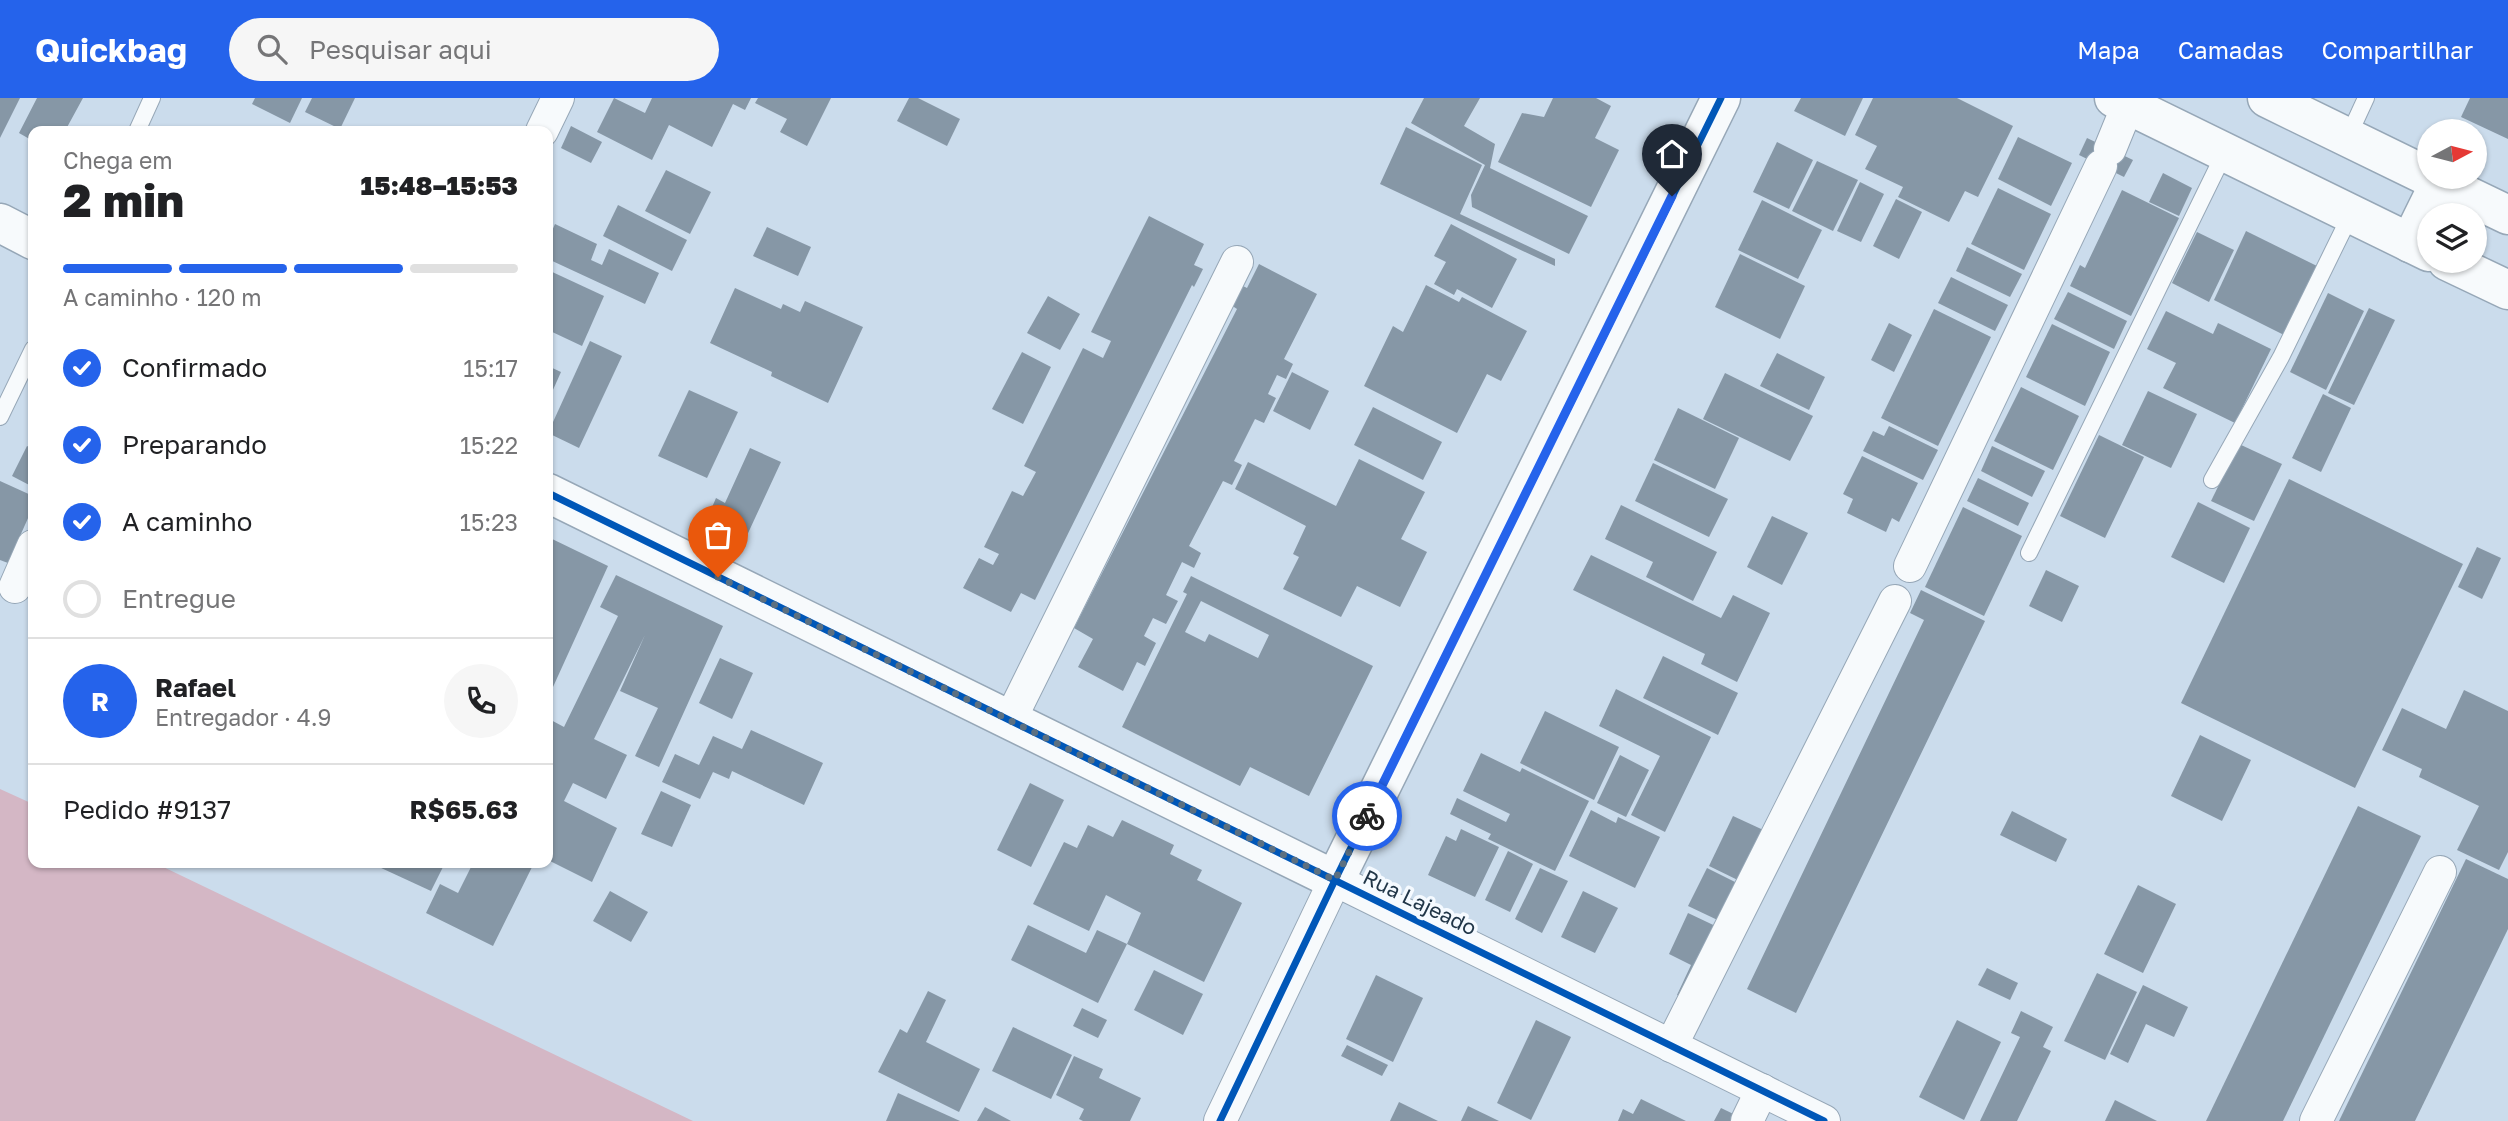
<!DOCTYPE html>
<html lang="pt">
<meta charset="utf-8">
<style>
:root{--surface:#fff;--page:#f6f6f6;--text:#202124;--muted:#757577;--line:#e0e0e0;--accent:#2563eb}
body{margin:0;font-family:"Golos Text",sans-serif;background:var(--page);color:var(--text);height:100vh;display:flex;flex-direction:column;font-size:26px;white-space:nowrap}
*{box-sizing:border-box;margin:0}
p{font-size:23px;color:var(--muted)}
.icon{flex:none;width:38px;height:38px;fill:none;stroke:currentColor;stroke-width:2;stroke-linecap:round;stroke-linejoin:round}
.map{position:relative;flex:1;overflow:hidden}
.panel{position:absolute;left:28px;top:28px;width:525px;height:742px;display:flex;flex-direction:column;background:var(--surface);border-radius:14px;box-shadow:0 2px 5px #0004}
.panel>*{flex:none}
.needle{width:46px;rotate:83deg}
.tools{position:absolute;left:2417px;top:21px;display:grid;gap:14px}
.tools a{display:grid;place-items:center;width:70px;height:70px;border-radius:50%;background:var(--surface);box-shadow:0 2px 5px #0004;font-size:35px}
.pin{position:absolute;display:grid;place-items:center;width:60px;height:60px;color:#fff;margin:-72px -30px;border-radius:50% 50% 50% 0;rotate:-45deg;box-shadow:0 0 7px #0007}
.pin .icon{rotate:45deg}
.courier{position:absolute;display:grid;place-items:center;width:70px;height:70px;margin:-35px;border:5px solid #2563eb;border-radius:50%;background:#fff;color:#222;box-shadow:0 2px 9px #0007}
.headline em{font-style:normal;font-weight:800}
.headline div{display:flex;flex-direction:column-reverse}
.headline{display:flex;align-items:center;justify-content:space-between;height:119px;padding:0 35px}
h1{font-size:46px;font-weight:800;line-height:52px}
.bar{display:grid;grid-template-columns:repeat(4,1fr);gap:10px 7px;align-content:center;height:84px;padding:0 35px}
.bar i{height:9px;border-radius:5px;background:var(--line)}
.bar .on{background:var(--accent)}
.bar p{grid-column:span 4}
.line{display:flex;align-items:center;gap:18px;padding:0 35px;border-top:2px solid var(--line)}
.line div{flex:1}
.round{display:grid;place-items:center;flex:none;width:74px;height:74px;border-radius:37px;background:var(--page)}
ol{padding:0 35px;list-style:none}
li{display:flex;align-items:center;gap:21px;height:77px}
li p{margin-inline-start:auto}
li .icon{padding:7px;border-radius:50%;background:var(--accent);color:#fff;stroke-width:4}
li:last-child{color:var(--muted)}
li i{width:38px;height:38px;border:4px solid var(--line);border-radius:50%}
header{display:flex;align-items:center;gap:42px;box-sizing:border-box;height:98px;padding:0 35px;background:var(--accent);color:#fff}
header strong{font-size:33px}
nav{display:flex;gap:38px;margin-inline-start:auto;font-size:24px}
.search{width:490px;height:63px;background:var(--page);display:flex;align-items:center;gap:18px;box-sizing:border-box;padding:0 24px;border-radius:38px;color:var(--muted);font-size:26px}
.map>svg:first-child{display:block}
.green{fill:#d4b7c5}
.building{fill:#8697a6;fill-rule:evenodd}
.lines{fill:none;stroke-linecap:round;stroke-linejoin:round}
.lane-casing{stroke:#96a7b7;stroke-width:18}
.street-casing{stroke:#96a7b7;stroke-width:34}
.secondary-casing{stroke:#96a7b7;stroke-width:41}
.lane{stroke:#f7fafc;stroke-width:16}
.street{stroke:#f7fafc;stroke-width:32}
.secondary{stroke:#f7fafc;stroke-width:38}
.cycleway-casing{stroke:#f5faff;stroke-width:11}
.cycleway{stroke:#0057b8;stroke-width:7}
.done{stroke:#5c7081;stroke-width:7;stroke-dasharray:0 12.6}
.route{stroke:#2563eb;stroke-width:9}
.labels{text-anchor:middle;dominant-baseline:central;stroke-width:7;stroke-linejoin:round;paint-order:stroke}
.street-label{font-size:21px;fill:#213648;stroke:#f5faff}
</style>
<header>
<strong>Quickbag</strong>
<div class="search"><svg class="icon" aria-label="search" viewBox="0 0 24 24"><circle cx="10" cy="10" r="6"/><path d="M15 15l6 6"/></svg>Pesquisar aqui</div>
<nav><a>Mapa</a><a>Camadas</a><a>Compartilhar</a></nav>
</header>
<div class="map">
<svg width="2508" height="1023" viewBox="0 0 2508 1023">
<rect width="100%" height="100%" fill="#cbdcec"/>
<polygon class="green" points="0,691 33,706 33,765 155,765 693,1023 0,1023"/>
<g class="building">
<polygon points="0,0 20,0 0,40"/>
<polygon points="37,0 83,0 65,33 33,33 33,43 19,35"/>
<polygon points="255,0 302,0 290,25 252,6"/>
<polygon points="312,0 355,0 340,31 305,14"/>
<polygon points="614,0 645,15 652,0 751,0 745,12 733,6 712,49 669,27 652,62 597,34"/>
<polygon points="758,0 831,0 807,48 780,34 787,21 755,5"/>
<polygon points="909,0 918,0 960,21 947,48 897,23"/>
<polygon points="1424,0 1480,0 1464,28 1495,46 1490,70 1588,118 1569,156 1472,109 1471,97 1485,67 1411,25"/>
<polygon points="1553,0 1596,0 1611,8 1595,40 1619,52 1591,109 1498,64 1522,15 1544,19"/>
<polygon points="1801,0 1863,0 1845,38 1794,13"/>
<polygon points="1873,0 1957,0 2013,28 1978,99 1965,93 1949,124 1898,99 1903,89 1865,71 1877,48 1855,37"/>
<polygon points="2470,0 2508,0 2508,41 2461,19"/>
<polygon points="571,28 602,44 591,65 561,50"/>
<polygon points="1406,29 1482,67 1460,116 1555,161 1555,168 1380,86"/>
<polygon points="2018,39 2072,65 2051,108 1998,81"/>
<polygon points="2087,40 2133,62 2124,79 2079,57"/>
<polygon points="1777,44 1813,62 1789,111 1753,94"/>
<polygon points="1817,63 1858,82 1833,133 1792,113"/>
<polygon points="666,72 711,94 690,136 645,113"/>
<polygon points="2163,75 2192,90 2179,118 2149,104"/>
<polygon points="1860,84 1884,96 1861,144 1837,133"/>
<polygon points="1998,90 2051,116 2024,172 1971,146"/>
<polygon points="2122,92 2179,120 2131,218 2070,188 2080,167 2085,170"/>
<polygon points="1896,101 1922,114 1899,161 1873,148"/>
<polygon points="1762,102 1822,132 1798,181 1738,152"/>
<polygon points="618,107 687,142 672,173 603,138"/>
<polygon points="1149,118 1204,146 1194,167 1203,171 1194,189 1192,187 1035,502 1021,495 1011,514 963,490 979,460 993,467 999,456 984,449 1012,393 1023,398 1036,374 1024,368 1083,250 1103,260 1111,243 1091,234"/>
<polygon points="555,126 597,146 591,162 602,167 609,151 659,175 645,206 548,161 548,142"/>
<polygon points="1451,126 1517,161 1492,210 1457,191 1454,197 1434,186 1446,164 1434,158"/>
<polygon points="767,129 811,149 798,178 753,158"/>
<polygon points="2246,133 2317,168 2284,237 2214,202"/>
<polygon points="2197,134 2234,152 2209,204 2172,185"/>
<polygon points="1967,149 2022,176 2010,199 1956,173"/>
<polygon points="1740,156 1805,188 1780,241 1715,209"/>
<polygon points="1259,166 1317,196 1284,261 1293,266 1286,281 1277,277 1268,296 1276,300 1264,325 1255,321 1234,363 1242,367 1232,387 1223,383 1189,448 1201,455 1194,470 1182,464 1166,497 1178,503 1166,526 1153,520 1144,538 1156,545 1145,568 1137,564 1123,593 1078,569 1093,541 1074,530 1237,211 1231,207 1241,187 1247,190"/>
<polygon points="548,172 604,198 582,248 548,232"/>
<polygon points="1951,179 2008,207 1995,233 1938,205"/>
<polygon points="1426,187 1459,204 1462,199 1527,233 1501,283 1487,276 1457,335 1364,288 1393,228 1403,234"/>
<polygon points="735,190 781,211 783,206 800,214 805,203 863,229 828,305 771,278 772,274 710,245"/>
<polygon points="2068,194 2127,223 2114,251 2054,221"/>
<polygon points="2328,195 2364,213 2326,292 2290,274"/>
<polygon points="1048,198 1080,216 1060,252 1027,235"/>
<polygon points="2369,210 2395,222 2354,307 2328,295"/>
<polygon points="1934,211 1991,239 1938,348 1881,320"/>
<polygon points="2166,213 2213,236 2218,225 2271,251 2235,325 2163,290 2176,265 2147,251"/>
<polygon points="1889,225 1912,237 1894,274 1871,262"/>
<polygon points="2052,226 2110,254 2085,308 2026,279"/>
<polygon points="590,243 622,258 579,350 548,335"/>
<polygon points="1022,254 1051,269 1023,326 992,311"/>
<polygon points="1777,255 1825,279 1809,312 1760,288"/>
<polygon points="548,268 561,274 548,303"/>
<polygon points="1292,274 1329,293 1310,332 1273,313"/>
<polygon points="1725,275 1813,318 1790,363 1703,321"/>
<polygon points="2021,289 2079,318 2053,372 1994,343"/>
<polygon points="689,292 738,314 707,380 658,358"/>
<polygon points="2148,293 2197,316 2171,370 2122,347"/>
<polygon points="2323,296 2351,310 2321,374 2292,360"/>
<polygon points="1373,309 1442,344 1423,382 1354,347"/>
<polygon points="1678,310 1739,340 1715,391 1654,362"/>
<polygon points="1889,328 1938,352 1923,382 1863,353 1873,333 1884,338"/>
<polygon points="2099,337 2144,359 2105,440 2060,418"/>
<polygon points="2239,346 2282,366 2254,423 2211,403"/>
<polygon points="27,348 33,351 33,389 12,378"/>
<polygon points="1992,348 2045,373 2032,399 1981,373"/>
<polygon points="750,350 781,364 743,446 704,428 716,400 725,405"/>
<polygon points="1862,358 1918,385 1899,424 1892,420 1886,434 1847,415 1853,401 1843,396"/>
<polygon points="1359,361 1425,394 1401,441 1427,454 1400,509 1357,488 1341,519 1283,491 1299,459 1293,456 1306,428 1235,391 1248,364 1336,408"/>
<polygon points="1653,365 1728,401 1709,439 1635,403"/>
<polygon points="1978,380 2029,405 2018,428 1967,403"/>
<polygon points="2289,381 2463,466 2355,690 2181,605"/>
<polygon points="0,383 33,398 33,409 8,465 0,462"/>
<polygon points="2198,404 2250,430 2224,485 2171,459"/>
<polygon points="1621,407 1717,454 1693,503 1646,479 1653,464 1605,441"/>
<polygon points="1963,409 2022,438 1984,518 1925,489"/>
<polygon points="1772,418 1808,435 1782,487 1747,469"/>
<polygon points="548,439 608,468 548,600"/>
<polygon points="2477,449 2501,460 2482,501 2458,489"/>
<polygon points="1591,457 1721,520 1733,497 1770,515 1737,584 1701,566 1705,556 1573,492"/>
<polygon points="2046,472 2079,488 2062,524 2029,508"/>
<polygon points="616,477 723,528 659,669 635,658 658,610 620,593 645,537 594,641 627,657 606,701 573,685 564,703 617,730 592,784 548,762 548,623 549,621 564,629 618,518 600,509"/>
<path d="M1191 478 1373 568 1309 698 1250 669 1240 688 1122 629 1187 496 1183 494ZM1201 503 1269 537 1258 560 1209 536 1205 544 1185 534Z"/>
<polygon points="1921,492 1985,523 1796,915 1747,891 1924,522 1910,515"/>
<polygon points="1663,558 1738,595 1718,637 1643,600"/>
<polygon points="720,560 753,575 732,621 699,605"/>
<polygon points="1616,591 1711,639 1665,734 1631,717 1660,658 1599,628"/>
<polygon points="2464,592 2508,613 2508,754 2499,772 2457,752 2479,708 2419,679 2422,671 2382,652 2402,610 2446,631"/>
<polygon points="1545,613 1619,649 1594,702 1520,665"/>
<polygon points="751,632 823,665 804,707 732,673 729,681 713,674 700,701 662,684 675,656 699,667 713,638 742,651"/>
<polygon points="2200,637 2251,662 2222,723 2171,698"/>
<polygon points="1481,655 1520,674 1522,670 1589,703 1555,773 1488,741 1491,736 1450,716 1457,700 1506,724 1510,716 1463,693"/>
<polygon points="1620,657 1649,672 1626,719 1597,705"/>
<polygon points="1030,685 1064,702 1031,769 997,752"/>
<polygon points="661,693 691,707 672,749 641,736"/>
<polygon points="2358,708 2421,738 2283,1023 2206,1023"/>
<polygon points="1591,712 1616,725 1618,719 1660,739 1635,790 1569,758"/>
<polygon points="2012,713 2067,741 2056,764 2000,737"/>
<polygon points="1733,718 1772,736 1748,787 1709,768"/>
<polygon points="1122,722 1174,747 1170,756 1202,772 1197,782 1242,805 1204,884 1127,846 1098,905 1011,862 1028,827 1086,855 1097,832 1127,846 1141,815 1106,797 1089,833 1033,806 1064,744 1077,750 1088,727 1113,739"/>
<polygon points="1461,731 1499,749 1475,799 1428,777 1446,738 1456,743"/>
<polygon points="1508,753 1533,766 1510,814 1485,802"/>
<polygon points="2466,761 2508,781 2508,831 2415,1023 2339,1023"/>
<polygon points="381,765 445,765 431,793 379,769"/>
<polygon points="473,765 534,765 493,848 426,815 440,786 458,795"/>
<polygon points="1540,770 1568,783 1542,835 1515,821"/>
<polygon points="1707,770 1745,789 1726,826 1688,808"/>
<polygon points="2138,787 2176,806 2143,875 2104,856"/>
<polygon points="610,793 648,814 631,844 593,823"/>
<polygon points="1583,793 1618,810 1595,855 1561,839"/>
<polygon points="1688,815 1726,833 1692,904 1677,897 1691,867 1669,856"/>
<polygon points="1987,870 2018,885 2010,902 1978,887"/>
<polygon points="1154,872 1203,896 1183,937 1134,912"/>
<polygon points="2097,875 2137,894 2105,962 2064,943"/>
<polygon points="1376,877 1423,900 1393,964 1346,941"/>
<polygon points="2143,887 2188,909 2174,939 2146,926 2128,965 2110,956"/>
<polygon points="928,893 946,902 926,944 980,971 959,1014 878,974 900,931 907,935"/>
<polygon points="1082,910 1107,922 1098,940 1073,928"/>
<polygon points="2021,913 2053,929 2043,949 2051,953 2017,1023 1980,1023 2020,939 2011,935"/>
<polygon points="1536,922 1571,939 1531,1022 1497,1005"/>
<polygon points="1957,922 2001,944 1964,1022 1919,999"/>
<polygon points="1013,929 1072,957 1051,1001 992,973"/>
<polygon points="1347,947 1388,967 1382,978 1341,958"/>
<polygon points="1074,958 1103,971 1099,980 1141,1000 1130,1023 1083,1023 1079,1021 1084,1011 1056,997"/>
<polygon points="898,995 960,1023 886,1023"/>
<polygon points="1641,1001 1686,1023 1618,1023 1623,1011 1633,1016"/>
<polygon points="2115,1002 2157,1023 2105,1023"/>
<polygon points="1399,1004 1438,1023 1390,1023"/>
<polygon points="1468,1008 1499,1023 1461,1023"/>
<polygon points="985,1009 1011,1023 977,1023"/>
<polygon points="1721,1010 1748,1023 1714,1023"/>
</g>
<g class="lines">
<defs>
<g id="lane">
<polyline points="137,33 152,0"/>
<polyline points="2348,39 2366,0"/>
<polyline points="0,319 33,251"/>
<polyline points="2212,382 2281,259 2351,116"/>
<polyline points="2029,455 2225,54"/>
</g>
<g id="street">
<polyline points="542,33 558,0"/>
<polyline points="2110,51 2128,7"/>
<polyline points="1910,468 2101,68"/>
<polyline points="15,489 33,448"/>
<polyline points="1010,622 1237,164"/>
<polyline points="1671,948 1895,503"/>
<polyline points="1220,1023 1335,782 1824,1023"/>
<polyline points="1747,1023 1762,992"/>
<polyline points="2316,1023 2440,774"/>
</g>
<g id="secondary">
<polyline points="2114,0 2429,154"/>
<polyline points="2267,0 2429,79"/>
<polyline points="2429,79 2508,117"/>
<polyline points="0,125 33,142"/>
<polyline points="2410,145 2440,84"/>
<polyline points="2447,163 2508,192"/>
<polyline points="548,395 1335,782 1721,0"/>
</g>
</defs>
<use href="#lane" class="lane-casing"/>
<use href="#street" class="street-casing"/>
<use href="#secondary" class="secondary-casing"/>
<use href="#lane" class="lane"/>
<use href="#street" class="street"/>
<use href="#secondary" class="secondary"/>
<defs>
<g id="cycleway">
<polyline points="548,395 1824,1023"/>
<polyline points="1220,1023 1335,782 1721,0"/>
</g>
</defs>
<use href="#cycleway" class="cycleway-casing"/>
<use href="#cycleway" class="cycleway"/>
</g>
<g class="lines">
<polyline class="done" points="718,479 1335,782 1367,718"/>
<polyline class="route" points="1367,718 1672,98"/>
</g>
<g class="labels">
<g class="street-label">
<text transform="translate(1420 804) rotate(26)">Rua Lajeado</text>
</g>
</g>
</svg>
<div class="tools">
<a><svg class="needle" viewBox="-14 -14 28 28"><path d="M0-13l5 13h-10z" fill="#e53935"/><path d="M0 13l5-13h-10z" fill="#757577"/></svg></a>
<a><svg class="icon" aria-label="layers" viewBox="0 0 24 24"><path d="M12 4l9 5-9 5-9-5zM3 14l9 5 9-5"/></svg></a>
</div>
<div class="pin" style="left:718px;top:479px;background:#ea580c"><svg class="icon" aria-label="bag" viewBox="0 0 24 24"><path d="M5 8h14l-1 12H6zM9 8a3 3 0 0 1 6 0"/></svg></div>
<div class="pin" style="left:1672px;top:98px;background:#1f2937"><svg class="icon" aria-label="home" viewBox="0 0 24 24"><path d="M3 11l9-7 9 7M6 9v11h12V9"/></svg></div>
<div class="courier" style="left:1367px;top:718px"><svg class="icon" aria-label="bike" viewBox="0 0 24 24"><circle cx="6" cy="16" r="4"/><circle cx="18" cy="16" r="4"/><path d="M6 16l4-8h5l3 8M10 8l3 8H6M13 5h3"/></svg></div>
<section class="panel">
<div class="headline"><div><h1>2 min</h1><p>Chega em</p></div><em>15:48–15:53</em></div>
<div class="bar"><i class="on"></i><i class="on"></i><i class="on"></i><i></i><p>A caminho · 120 m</p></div>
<ol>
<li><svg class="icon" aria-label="check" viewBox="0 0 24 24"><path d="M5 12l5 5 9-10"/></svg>Confirmado<p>15:17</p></li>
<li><svg class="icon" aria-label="check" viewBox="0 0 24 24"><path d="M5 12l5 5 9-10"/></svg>Preparando<p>15:22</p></li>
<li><svg class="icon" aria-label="check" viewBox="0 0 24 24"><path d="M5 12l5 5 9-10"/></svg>A caminho<p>15:23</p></li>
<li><i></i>Entregue</li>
</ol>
<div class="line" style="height:126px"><b class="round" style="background:var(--accent);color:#fff">R</b><div><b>Rafael</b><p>Entregador · 4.9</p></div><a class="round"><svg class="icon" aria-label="phone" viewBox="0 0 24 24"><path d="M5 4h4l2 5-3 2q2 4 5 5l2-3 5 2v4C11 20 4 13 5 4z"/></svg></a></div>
<div class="line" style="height:91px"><div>Pedido #9137</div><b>R$65.63</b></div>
</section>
</div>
